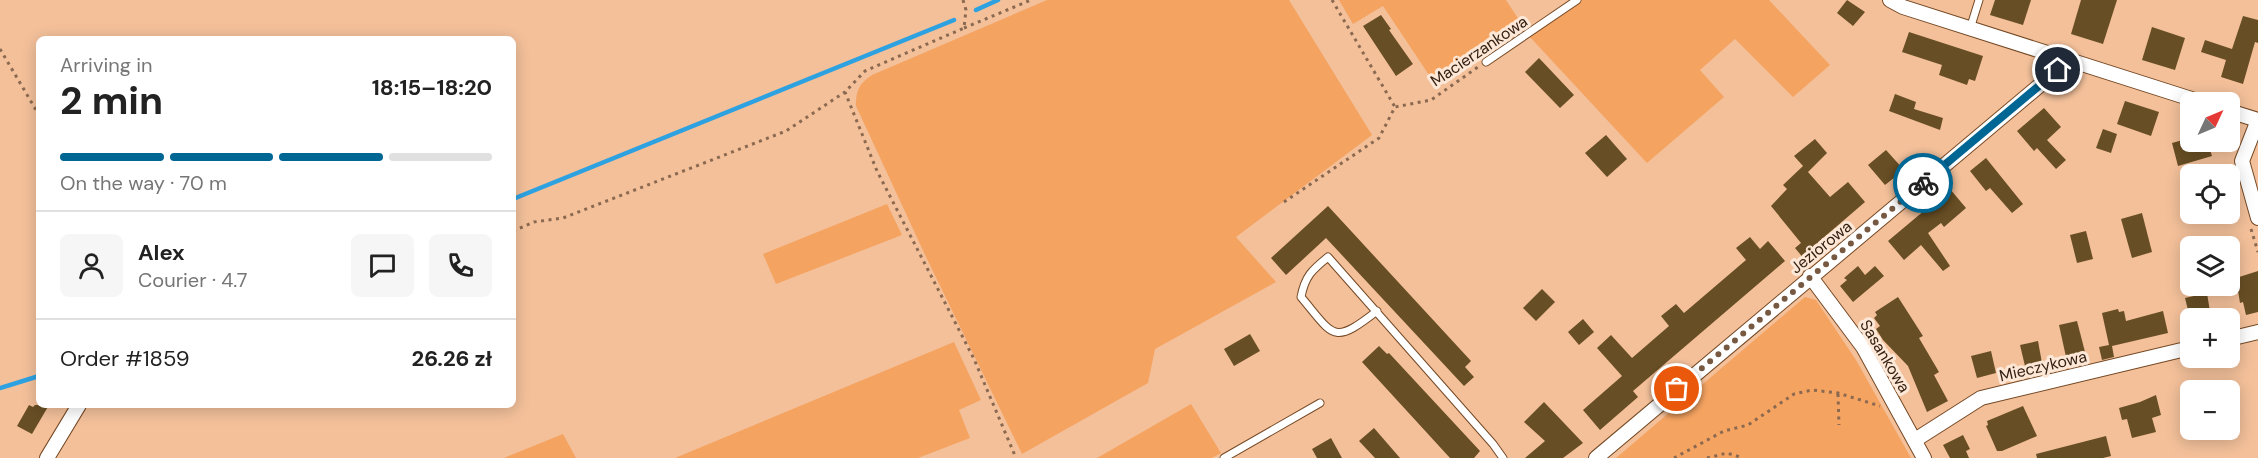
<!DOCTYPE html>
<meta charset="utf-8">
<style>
:root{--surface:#fff;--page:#f6f6f6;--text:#222;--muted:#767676;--line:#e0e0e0;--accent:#006694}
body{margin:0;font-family:"DM Sans",sans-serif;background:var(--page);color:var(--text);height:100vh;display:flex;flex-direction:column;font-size:22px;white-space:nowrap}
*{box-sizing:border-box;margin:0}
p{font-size:20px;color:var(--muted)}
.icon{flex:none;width:33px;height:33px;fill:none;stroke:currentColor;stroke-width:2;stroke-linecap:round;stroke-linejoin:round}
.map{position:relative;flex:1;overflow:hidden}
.drawer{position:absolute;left:36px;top:36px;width:480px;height:372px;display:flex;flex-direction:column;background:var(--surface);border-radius:9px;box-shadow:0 3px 15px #0003}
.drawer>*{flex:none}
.needle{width:39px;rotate:46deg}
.tools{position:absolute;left:2180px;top:92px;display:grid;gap:12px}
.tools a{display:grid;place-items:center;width:60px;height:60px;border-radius:9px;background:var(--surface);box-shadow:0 3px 15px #0003;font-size:30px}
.pin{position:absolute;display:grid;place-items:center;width:51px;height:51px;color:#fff;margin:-26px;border:3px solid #fff;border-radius:50%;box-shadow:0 2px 6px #0007}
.courier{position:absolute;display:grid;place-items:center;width:60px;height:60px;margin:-30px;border:4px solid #006694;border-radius:50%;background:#fff;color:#222;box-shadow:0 2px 8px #0007}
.summary em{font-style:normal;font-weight:700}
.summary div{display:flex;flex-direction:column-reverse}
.summary{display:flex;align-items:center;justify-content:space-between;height:102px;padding:0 24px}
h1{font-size:39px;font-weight:700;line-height:45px}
.bar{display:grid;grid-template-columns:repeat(4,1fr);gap:9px 6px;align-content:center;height:72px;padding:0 24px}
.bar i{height:8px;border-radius:4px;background:var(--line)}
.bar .current{background:var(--accent)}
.bar p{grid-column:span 4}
.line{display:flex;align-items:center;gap:15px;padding:0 24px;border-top:2px solid var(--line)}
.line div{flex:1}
.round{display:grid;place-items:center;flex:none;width:63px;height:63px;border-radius:9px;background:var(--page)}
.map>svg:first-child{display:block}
.green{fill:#f5a361}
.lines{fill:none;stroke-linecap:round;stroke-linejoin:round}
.stream{stroke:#2ea2e1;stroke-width:4.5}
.building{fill:#684e24}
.service-casing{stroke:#754925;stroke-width:9}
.minor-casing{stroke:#754925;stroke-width:16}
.path{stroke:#8b6950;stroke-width:3;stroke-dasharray:3 4.5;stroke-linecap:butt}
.service{stroke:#fff;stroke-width:7}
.minor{stroke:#fff;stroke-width:14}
.done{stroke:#775841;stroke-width:6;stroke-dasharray:0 10.8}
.route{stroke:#006694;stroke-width:8}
.labels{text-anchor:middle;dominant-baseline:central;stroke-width:6;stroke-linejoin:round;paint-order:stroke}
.street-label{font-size:16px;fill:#342011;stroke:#fde8d8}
</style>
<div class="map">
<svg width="2258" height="458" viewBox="0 0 2258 458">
<rect width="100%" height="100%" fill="#f3c09a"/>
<g class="green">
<path d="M1047 0H1289L1372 135 1236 237 1276 282 1155 349 1148 383 1022 454 927 259 856 106C856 90 859 84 872 75Z"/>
<polygon points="1339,0 1506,0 1525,29 1437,87 1383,6 1353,24"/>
<polygon points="1580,0 1769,0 1830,65 1793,97 1735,39 1700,70 1724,97 1647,163 1529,36"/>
<polygon points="887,204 902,235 776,284 763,254"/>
<polygon points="1805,297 1816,300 1856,360 1911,458 1616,458"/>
<polygon points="954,342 981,400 959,410 970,438 918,458 675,458"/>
<polygon points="1191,404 1221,453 1212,458 1097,458"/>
<polygon points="563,434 576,458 504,458"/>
</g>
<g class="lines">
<g class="stream">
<polyline points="976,10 998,0"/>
<polyline points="513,199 954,20"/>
<polyline points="0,388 39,376"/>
</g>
</g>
<g class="building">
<polygon points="1847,0 1865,12 1853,26 1837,13"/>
<polygon points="1995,0 2031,0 2023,25 1990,15"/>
<polygon points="2081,0 2117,0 2103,44 2071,34"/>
<polygon points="1381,15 1391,29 1389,30 1413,64 1396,76 1363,26"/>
<polygon points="2243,16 2258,20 2258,43 2255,42 2243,84 2221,77 2226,60 2201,52 2205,40 2232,49"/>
<polygon points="2152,27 2185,38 2175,70 2142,60"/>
<polygon points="1909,32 1983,56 1975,81 1969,79 1967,85 1939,75 1942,65 1902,52"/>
<polygon points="1539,58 1574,95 1560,108 1525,72"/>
<polygon points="1895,94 1916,102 1914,109 1943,118 1940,130 1889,111"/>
<polygon points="2125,101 2159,112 2151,136 2117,124"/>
<polygon points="2044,108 2061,127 2047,140 2066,160 2056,169 2037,148 2034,151 2017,131"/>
<polygon points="2103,129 2117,134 2111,153 2096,148"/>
<polygon points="1606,135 1627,159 1607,177 1585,153"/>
<polygon points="2190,138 2190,141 2207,141 2212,156 2178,166 2172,143"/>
<polygon points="1815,139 1827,153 1808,172 1830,197 1848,182 1865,202 1815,245 1818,249 1805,260 1795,248 1801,243 1771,206 1787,189 1783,185 1803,166 1794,156"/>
<polygon points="1886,150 1904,170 1885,185 1868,165"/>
<polygon points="1986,158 2023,204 2012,213 1990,188 1986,191 1970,171"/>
<polygon points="1950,189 1966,208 1944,227 1941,223 1928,233 1950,266 1943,271 1921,245 1904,260 1888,241"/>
<polygon points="1328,206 1471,361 1465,367 1474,377 1464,386 1326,238 1286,275 1271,258"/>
<polygon points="2142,213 2152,252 2132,258 2121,219"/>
<polygon points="2086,231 2093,259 2077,263 2070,235"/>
<polygon points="1750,237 1760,249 1768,241 1785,261 1633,391 1638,397 1600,430 1583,410 1622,376 1597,348 1611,335 1632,358 1669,326 1661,316 1676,304 1684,313 1746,260 1736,248"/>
<polygon points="1858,266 1865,275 1875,266 1884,276 1853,302 1840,286 1847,280 1844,278"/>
<polygon points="2258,271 2258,312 2246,315 2243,302 2240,303 2236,278"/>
<polygon points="1542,289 1555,302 1536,321 1523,308"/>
<polygon points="2207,293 2211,318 2190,318 2185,298"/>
<polygon points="1898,297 1923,336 1919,338 1939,372 1934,375 1948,401 1927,412 1908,366 1883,340 1876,329 1880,326 1874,318 1877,315 1875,312"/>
<polygon points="2118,309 2119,312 2124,311 2126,321 2163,311 2168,333 2112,346 2114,357 2102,360 2099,347 2109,345 2102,313"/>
<polygon points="1583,319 1594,332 1579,345 1568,332"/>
<polygon points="2077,321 2085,352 2066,357 2059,325"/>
<polygon points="1250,334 1260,351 1234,366 1224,349"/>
<polygon points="2038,341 2042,363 2025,366 2020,345"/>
<polygon points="1379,346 1387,354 1389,353 1480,451 1474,458 1450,458 1362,362"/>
<polygon points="1991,351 1996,373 1977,378 1971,356"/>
<polygon points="2156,395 2161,415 2152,418 2156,432 2132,438 2127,419 2122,420 2119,408 2140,402"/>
<polygon points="1544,402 1583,443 1563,458 1525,458 1545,441 1524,422"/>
<polygon points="29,405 33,407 35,405 49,405 32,434 17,426"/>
<polygon points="2023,406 2037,436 2002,451 1997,451 1986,426 1988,425 1987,421"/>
<polygon points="1374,428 1400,458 1375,458 1359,441"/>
<polygon points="1963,435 1970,449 1966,451 1969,458 1950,458 1943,445"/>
<polygon points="2106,436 2111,456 2103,458 2037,458 2036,454"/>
<polygon points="1331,438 1342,458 1317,458 1312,449"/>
</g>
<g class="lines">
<defs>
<g id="service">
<polyline points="1970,29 1979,0"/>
<polyline points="1486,62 1577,0"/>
<path d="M1377 311C1332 346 1334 336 1301 297 1305 276 1312 270 1328 257L1493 444 1503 458"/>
<polyline points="1224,458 1320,403"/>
</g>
<g id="minor">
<polyline points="1890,0 1903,7 2201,102"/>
<polyline points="2229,111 2258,120"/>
<polyline points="2258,120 2242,161 2258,218"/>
<polyline points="1810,276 1863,347 1924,458"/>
<polyline points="2229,339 2258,332"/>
<polyline points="1915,440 1981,398 2190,348"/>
<polyline points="47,458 79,405"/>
<polyline points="1596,458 2058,70 2063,59"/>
</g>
</defs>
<use href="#service" class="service-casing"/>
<use href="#minor" class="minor-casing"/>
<g class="path">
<polyline points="963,0 966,10 964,28 865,71 845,92 877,171 974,359 1016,458"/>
<polyline points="1332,0 1395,107"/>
<polyline points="964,28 1031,0"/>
<polyline points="0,49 39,115"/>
<polyline points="2225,141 2229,154"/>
<polyline points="1284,202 1379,138 1395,107 1431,100 1478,67"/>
<polyline points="2251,229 2258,252"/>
<polyline points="513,231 534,222 563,218 786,131 845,92"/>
<polyline points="1838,394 1839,425"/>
<polyline points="1674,458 1724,431 1748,425 1794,394 1812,390 1838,393 1880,406"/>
<polyline points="1707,458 1727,453 1743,458"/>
</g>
<use href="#service" class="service"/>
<use href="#minor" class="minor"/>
</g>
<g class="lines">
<polyline class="done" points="1677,389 1923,183"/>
<polyline class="route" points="1923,183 2058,70"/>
</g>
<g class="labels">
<g class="street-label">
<text transform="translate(1479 51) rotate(-34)">Macierzankowa</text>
<text transform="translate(1821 247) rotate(-39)">Jeziorowa</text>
<text transform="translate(1885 356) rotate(59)">Sasankowa</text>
<text transform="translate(2043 366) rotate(-13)">Mieczykowa</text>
</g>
</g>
</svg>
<div class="tools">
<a><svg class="needle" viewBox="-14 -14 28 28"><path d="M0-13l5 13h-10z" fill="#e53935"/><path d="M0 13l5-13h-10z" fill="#767676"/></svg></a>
<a><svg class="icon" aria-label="locate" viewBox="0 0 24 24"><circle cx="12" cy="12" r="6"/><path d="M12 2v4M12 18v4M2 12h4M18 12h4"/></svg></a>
<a><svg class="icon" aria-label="layers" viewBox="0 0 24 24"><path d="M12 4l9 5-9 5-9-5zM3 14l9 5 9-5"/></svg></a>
<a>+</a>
<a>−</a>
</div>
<div class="pin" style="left:1677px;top:389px;background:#ea580c"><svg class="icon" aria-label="bag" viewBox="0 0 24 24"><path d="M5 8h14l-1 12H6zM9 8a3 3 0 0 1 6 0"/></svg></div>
<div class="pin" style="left:2058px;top:70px;background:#1f2937"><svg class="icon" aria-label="home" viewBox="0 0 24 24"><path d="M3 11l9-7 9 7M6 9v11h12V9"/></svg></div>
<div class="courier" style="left:1923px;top:183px"><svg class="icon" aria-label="bike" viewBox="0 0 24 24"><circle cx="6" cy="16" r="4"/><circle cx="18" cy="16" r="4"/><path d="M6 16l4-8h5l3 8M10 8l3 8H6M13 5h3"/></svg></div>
<section class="drawer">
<div class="summary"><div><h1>2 min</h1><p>Arriving in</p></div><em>18:15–18:20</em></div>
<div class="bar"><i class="current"></i><i class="current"></i><i class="current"></i><i></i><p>On the way · 70 m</p></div>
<div class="line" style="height:108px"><a class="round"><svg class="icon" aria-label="person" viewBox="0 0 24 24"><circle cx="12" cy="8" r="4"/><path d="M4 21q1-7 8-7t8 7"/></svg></a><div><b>Alex</b><p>Courier · 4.7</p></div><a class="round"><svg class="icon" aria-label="chat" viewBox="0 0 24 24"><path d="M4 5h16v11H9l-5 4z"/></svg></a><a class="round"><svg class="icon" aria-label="phone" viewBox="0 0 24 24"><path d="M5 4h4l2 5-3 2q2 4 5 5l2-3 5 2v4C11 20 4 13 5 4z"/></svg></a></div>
<div class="line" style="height:78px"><div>Order #1859</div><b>26.26 zł</b></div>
</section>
</div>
